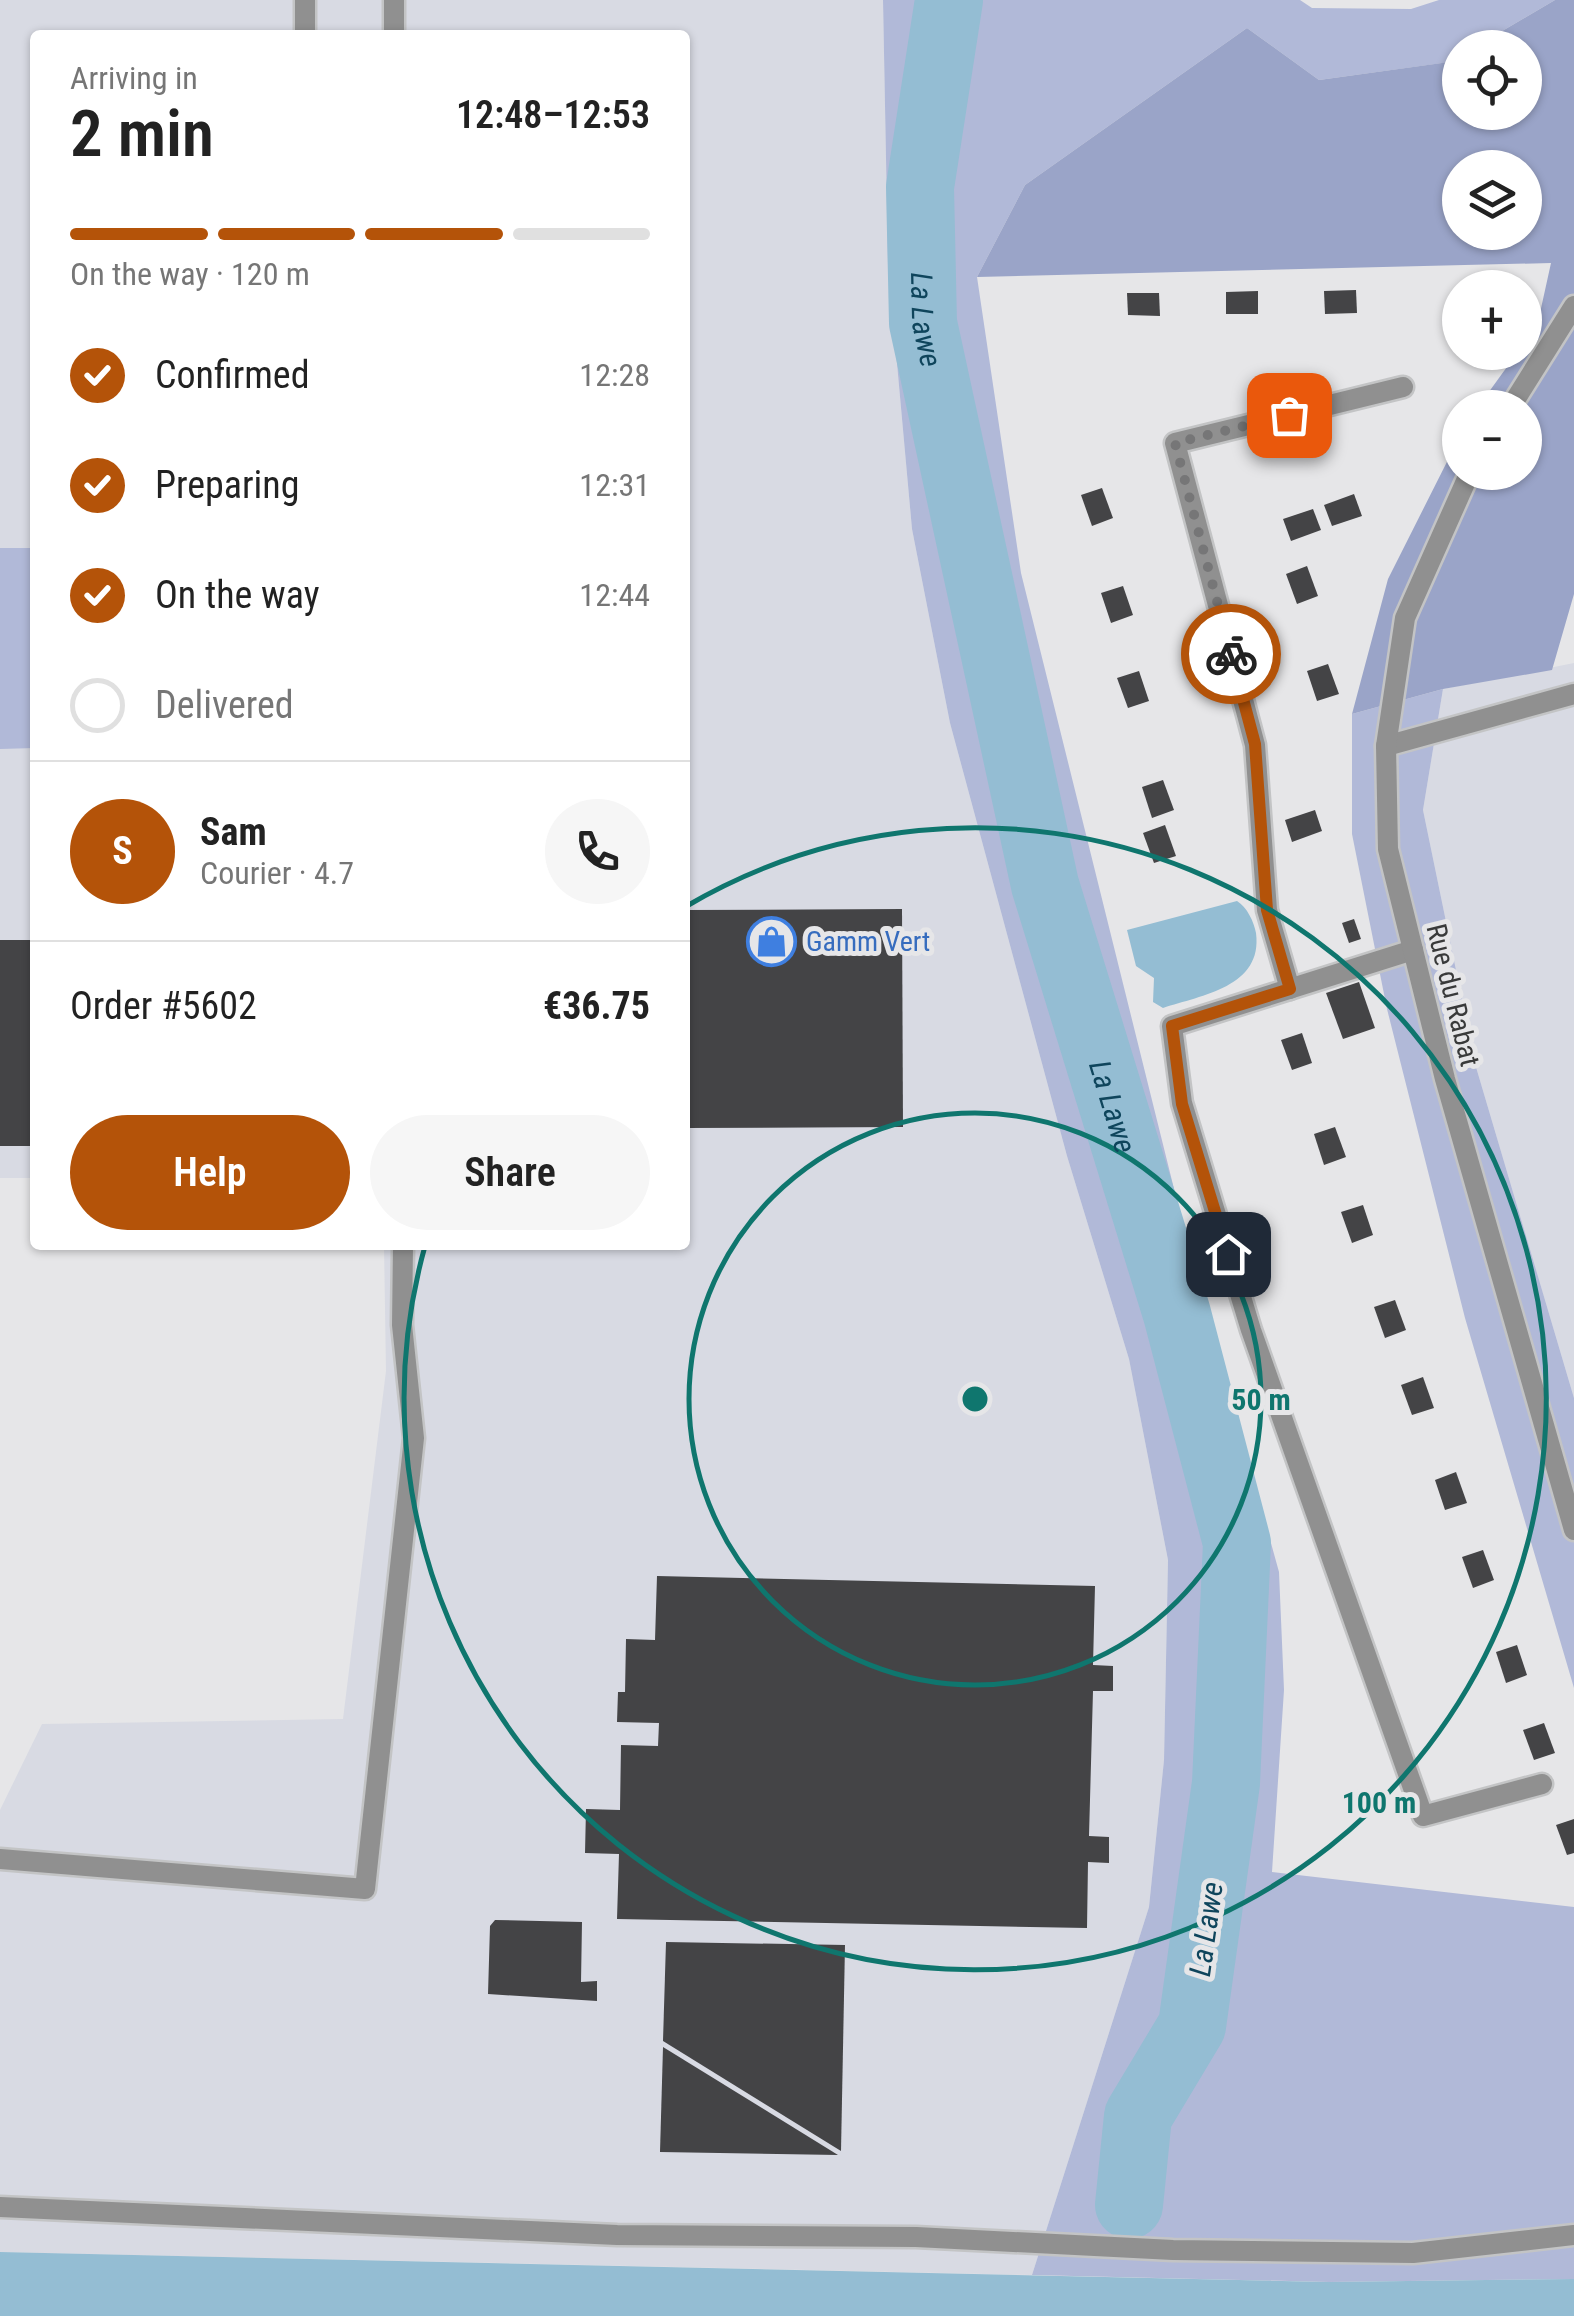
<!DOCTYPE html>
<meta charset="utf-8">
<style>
:root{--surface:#fff;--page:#f6f6f6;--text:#222;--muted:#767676;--line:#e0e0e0;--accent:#b45309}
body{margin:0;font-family:"Roboto Condensed",sans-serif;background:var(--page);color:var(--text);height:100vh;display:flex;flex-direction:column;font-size:38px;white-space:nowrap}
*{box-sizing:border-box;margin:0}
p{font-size:32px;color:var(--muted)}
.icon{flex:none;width:55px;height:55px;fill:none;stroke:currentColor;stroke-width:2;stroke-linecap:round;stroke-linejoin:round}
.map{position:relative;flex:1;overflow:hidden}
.drawer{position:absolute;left:30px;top:30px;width:660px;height:1220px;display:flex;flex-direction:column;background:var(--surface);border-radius:10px;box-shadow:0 2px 8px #0004}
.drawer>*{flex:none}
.buttons{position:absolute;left:1442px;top:30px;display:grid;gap:20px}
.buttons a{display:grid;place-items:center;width:100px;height:100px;border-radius:50%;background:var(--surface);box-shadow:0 2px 8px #0004;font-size:50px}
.pin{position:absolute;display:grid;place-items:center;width:85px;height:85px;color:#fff;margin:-42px;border-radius:20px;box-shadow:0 5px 15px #0006}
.courier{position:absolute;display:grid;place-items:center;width:100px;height:100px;margin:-50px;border:8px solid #b45309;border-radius:50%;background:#fff;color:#222;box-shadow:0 2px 12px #0007}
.summary em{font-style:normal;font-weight:600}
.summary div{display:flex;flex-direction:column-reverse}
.summary{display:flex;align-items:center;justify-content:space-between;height:170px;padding:0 40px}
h1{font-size:65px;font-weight:600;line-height:75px}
.bar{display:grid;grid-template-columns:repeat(4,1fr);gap:15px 10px;align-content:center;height:120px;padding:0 40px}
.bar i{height:12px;border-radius:8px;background:var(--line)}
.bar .active{background:var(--accent)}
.bar p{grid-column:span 4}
.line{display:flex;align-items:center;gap:25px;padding:0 40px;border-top:2px solid var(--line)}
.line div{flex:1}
.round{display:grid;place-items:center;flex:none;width:105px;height:105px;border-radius:52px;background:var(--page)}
ol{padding:0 40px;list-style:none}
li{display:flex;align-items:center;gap:30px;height:110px}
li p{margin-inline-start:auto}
li .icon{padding:10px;border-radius:50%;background:var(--accent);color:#fff;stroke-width:4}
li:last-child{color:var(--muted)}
li i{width:55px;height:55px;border:5px solid var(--line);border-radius:50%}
.cta{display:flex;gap:20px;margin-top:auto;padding:20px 40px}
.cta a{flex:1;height:115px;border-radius:60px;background:var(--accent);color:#fff;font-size:40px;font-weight:600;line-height:115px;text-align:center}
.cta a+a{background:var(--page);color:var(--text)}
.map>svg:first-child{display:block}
.built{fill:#d8dae3}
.green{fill:#b1b9d8}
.forest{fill:#9aa4c8;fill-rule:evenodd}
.water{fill:#94bdd3}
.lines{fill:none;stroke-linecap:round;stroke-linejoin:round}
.river{stroke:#94bdd3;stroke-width:68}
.building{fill:#444446}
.lane-casing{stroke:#c3c4c5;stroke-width:25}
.street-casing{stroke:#c3c4c5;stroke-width:25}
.lane{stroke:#909090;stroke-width:20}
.street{stroke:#909090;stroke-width:20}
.done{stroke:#767677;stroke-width:10;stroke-dasharray:0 18}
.route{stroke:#b45309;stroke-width:12}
.ring{fill:none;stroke:#0f766e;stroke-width:5}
.labels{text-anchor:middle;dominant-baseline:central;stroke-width:10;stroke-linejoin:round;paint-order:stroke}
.shop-label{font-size:28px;fill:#366cbe;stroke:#e6e6e8;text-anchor:start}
.street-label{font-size:28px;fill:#393a3a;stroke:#e6e6e8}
.water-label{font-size:30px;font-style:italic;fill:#0f455c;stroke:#e6e6e8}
.centre{fill:#0f766e;stroke:#e6e6e8;stroke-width:5}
.ring-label{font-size:30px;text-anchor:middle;font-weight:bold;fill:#0f766e;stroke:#e6e6e8;stroke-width:10;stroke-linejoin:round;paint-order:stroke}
</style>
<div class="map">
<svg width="1574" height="2316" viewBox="0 0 1574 2316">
<rect width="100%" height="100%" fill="#e6e6e8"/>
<g class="built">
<polygon points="0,0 883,0 888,264 912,529 950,723 1067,1156 1129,1359 1168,1560 1164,1760 1149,1907 1032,2275 0,2252 0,1810 42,1724 343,1719 386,1371 384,1245 685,1245 685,35 35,35 35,1178 0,1178"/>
<polygon points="1574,663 1574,1398 1476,1067 1423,810 1443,689"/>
</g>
<g class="green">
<polygon points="883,0 1300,0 1312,8 1411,9 1439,0 1555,0 1475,47 1460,48 1460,56 1450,62 1319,80 1247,28 1025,185 977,277 1021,573 1185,1233 1279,1572 1284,1690 1272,1872 1574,1907 1574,2279 1329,2282 1032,2275 1149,1907 1164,1760 1168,1560 1129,1359 1067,1156 950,723 912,529 888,264"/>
<polygon points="0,548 35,548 35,748 0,749"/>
<polygon points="1443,689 1423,810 1476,1067 1574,1398 1574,1688 1465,1318 1387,1009 1352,834 1352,714"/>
</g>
<path class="forest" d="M1555 0H1574V594L1552 670 1443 689 1352 714 1388 579 1460 436V472H1525V408L1478 407 1517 353 1525 352V341L1538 322 1551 263 977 277 1025 185 1247 28 1319 80 1449 62 1460 56V112H1525V48L1475 47ZM1460 168H1525V232H1460Z"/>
<g class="water">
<path d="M1237 901C1247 907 1254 922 1256 933 1263 987 1202 995 1163 1008L1153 1002 1154 978 1136 966 1127 930Z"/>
<polygon points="0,2252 1329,2282 1574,2279 1574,2316 0,2316"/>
</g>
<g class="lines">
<path class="river" id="s1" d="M949 0 920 187 923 323 1045 885 1177 1314 1237 1543 1226 1783 1192 2026 1138 2116 1129 2205"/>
</g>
<g class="building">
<polygon points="1356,290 1357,313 1325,314 1324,291"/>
<polygon points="1258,291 1258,314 1226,314 1226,292"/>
<polygon points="1127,293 1159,293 1160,316 1128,315"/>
<polygon points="1102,488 1113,518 1092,526 1081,495"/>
<polygon points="1354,494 1362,516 1332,526 1324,505"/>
<polygon points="1313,509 1321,530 1291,541 1283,519"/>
<polygon points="1307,566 1318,596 1297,604 1286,574"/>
<polygon points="1123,586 1133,615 1111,623 1101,593"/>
<polygon points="1328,664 1339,694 1317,701 1307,671"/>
<polygon points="1139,671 1149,701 1128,708 1117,678"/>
<polygon points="1163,780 1174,810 1152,818 1142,787"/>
<polygon points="1315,810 1322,831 1292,842 1285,820"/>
<polygon points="1165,825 1176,856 1154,863 1143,833"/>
<polygon points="902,909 903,1127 685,1128 685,910"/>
<polygon points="1354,919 1361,939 1349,943 1342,923"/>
<rect x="0" y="940" width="35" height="206"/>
<polygon points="1359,982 1375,1028 1343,1039 1326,993"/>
<polygon points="1302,1033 1312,1063 1292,1070 1281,1040"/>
<polygon points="1335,1127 1346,1157 1324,1165 1314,1134"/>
<polygon points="1363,1205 1373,1235 1352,1243 1341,1212"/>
<polygon points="1395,1300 1406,1330 1385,1338 1374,1307"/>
<polygon points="1423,1377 1434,1408 1412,1415 1401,1385"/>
<polygon points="1456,1472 1467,1503 1445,1510 1435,1480"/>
<polygon points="1483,1550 1494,1580 1473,1588 1462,1557"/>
<polygon points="657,1576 1095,1586 1093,1665 1113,1666 1113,1691 1093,1691 1089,1836 1109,1837 1109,1863 1088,1862 1087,1928 617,1919 619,1854 585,1853 586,1809 620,1810 621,1745 658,1746 659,1723 617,1722 618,1692 625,1692 626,1639 655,1640"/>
<polygon points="1517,1645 1527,1675 1506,1683 1496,1652"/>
<polygon points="1544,1723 1555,1753 1534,1760 1523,1730"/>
<polygon points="1574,1819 1574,1853 1567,1855 1556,1825"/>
<polygon points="495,1920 582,1922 581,1982 597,1981 597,2001 488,1994 490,1926"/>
<polygon points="666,1942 845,1945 841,2151 663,2041"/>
<polygon points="663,2047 838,2155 660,2152"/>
</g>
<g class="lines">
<defs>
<g id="lane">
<polyline points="305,0 305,35"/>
<polyline points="394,0 394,35"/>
<polyline points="1386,746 1574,694"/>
<polyline points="1413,950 1172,1026 1182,1103 1251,1330 1423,1816 1542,1784"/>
<polyline points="1290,989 1267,910 1255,745 1175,443 1403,387"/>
<polyline points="0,1859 365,1889 414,1438 402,1325 403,1245"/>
<polyline points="0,2207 617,2235 916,2237 1173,2250 1413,2253 1574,2235"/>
</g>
<g id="street">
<polyline points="1510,408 1574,306"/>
<polyline points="1470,472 1405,618 1386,746 1388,849 1445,1079 1574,1530"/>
</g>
</defs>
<use href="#lane" class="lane-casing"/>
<use href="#street" class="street-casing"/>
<use href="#lane" class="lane"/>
<use href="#street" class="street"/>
</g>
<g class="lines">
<polyline class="done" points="1231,654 1175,443 1289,415"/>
<polyline class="route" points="1228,1254 1182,1104 1172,1026 1290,989 1267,910 1255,744 1231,654"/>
</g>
<g class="ring">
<circle cx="975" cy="1399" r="286"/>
<path d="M685 907A571 571 0 1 1 425 1246"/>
</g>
<defs>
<symbol id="shop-ring" viewBox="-11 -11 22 22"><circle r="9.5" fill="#e6e6e8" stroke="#3f7fe0" stroke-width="1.5"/><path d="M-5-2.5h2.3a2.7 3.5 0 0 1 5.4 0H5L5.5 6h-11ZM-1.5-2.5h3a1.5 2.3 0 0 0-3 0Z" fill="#3f7fe0"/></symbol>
</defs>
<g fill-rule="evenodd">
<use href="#shop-ring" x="744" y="914" width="55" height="55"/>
</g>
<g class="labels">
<g class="shop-label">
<text x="806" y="941">Gamm Vert</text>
</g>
<g class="street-label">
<text transform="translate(1453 995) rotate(76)">Rue du Rabat</text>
</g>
<g class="water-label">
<text stroke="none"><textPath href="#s1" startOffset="322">La Lawe</textPath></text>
<text stroke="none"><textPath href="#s1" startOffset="1132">La Lawe</textPath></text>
<text transform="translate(1206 1929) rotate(-82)">La Lawe</text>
</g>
</g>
<circle cx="975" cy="1399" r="15" class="centre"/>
<g class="ring-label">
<text x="1261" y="1410">50 m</text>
<text x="1379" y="1813">100 m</text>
</g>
</svg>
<div class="buttons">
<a><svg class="icon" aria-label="locate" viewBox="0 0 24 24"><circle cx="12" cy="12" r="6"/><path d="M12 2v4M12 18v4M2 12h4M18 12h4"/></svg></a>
<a><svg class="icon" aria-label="layers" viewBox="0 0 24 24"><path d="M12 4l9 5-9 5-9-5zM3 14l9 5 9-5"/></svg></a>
<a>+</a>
<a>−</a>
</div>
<div class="pin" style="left:1289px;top:415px;background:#ea580c"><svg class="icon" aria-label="bag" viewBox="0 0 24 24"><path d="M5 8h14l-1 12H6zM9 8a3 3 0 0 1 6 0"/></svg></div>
<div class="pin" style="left:1228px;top:1254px;background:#1f2937"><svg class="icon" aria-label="home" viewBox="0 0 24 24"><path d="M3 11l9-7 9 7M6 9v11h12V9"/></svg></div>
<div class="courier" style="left:1231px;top:654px"><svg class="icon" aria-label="bike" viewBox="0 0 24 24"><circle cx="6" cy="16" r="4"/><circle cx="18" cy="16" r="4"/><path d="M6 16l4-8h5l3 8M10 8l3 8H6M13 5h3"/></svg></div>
<section class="drawer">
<div class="summary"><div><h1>2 min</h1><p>Arriving in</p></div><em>12:48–12:53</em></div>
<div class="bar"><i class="active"></i><i class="active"></i><i class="active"></i><i></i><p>On the way · 120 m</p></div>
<ol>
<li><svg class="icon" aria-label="check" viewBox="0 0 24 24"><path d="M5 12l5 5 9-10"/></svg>Confirmed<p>12:28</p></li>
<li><svg class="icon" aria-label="check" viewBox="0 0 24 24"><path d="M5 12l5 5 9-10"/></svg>Preparing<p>12:31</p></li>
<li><svg class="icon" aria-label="check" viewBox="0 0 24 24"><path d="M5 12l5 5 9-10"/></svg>On the way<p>12:44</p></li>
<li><i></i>Delivered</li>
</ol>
<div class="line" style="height:180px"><b class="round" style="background:var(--accent);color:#fff">S</b><div><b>Sam</b><p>Courier · 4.7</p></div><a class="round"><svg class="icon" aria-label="phone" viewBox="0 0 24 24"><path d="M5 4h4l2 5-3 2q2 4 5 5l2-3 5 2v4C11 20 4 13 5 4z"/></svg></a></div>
<div class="line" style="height:130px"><div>Order #5602</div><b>€36.75</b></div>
<div class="cta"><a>Help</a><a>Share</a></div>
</section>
</div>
